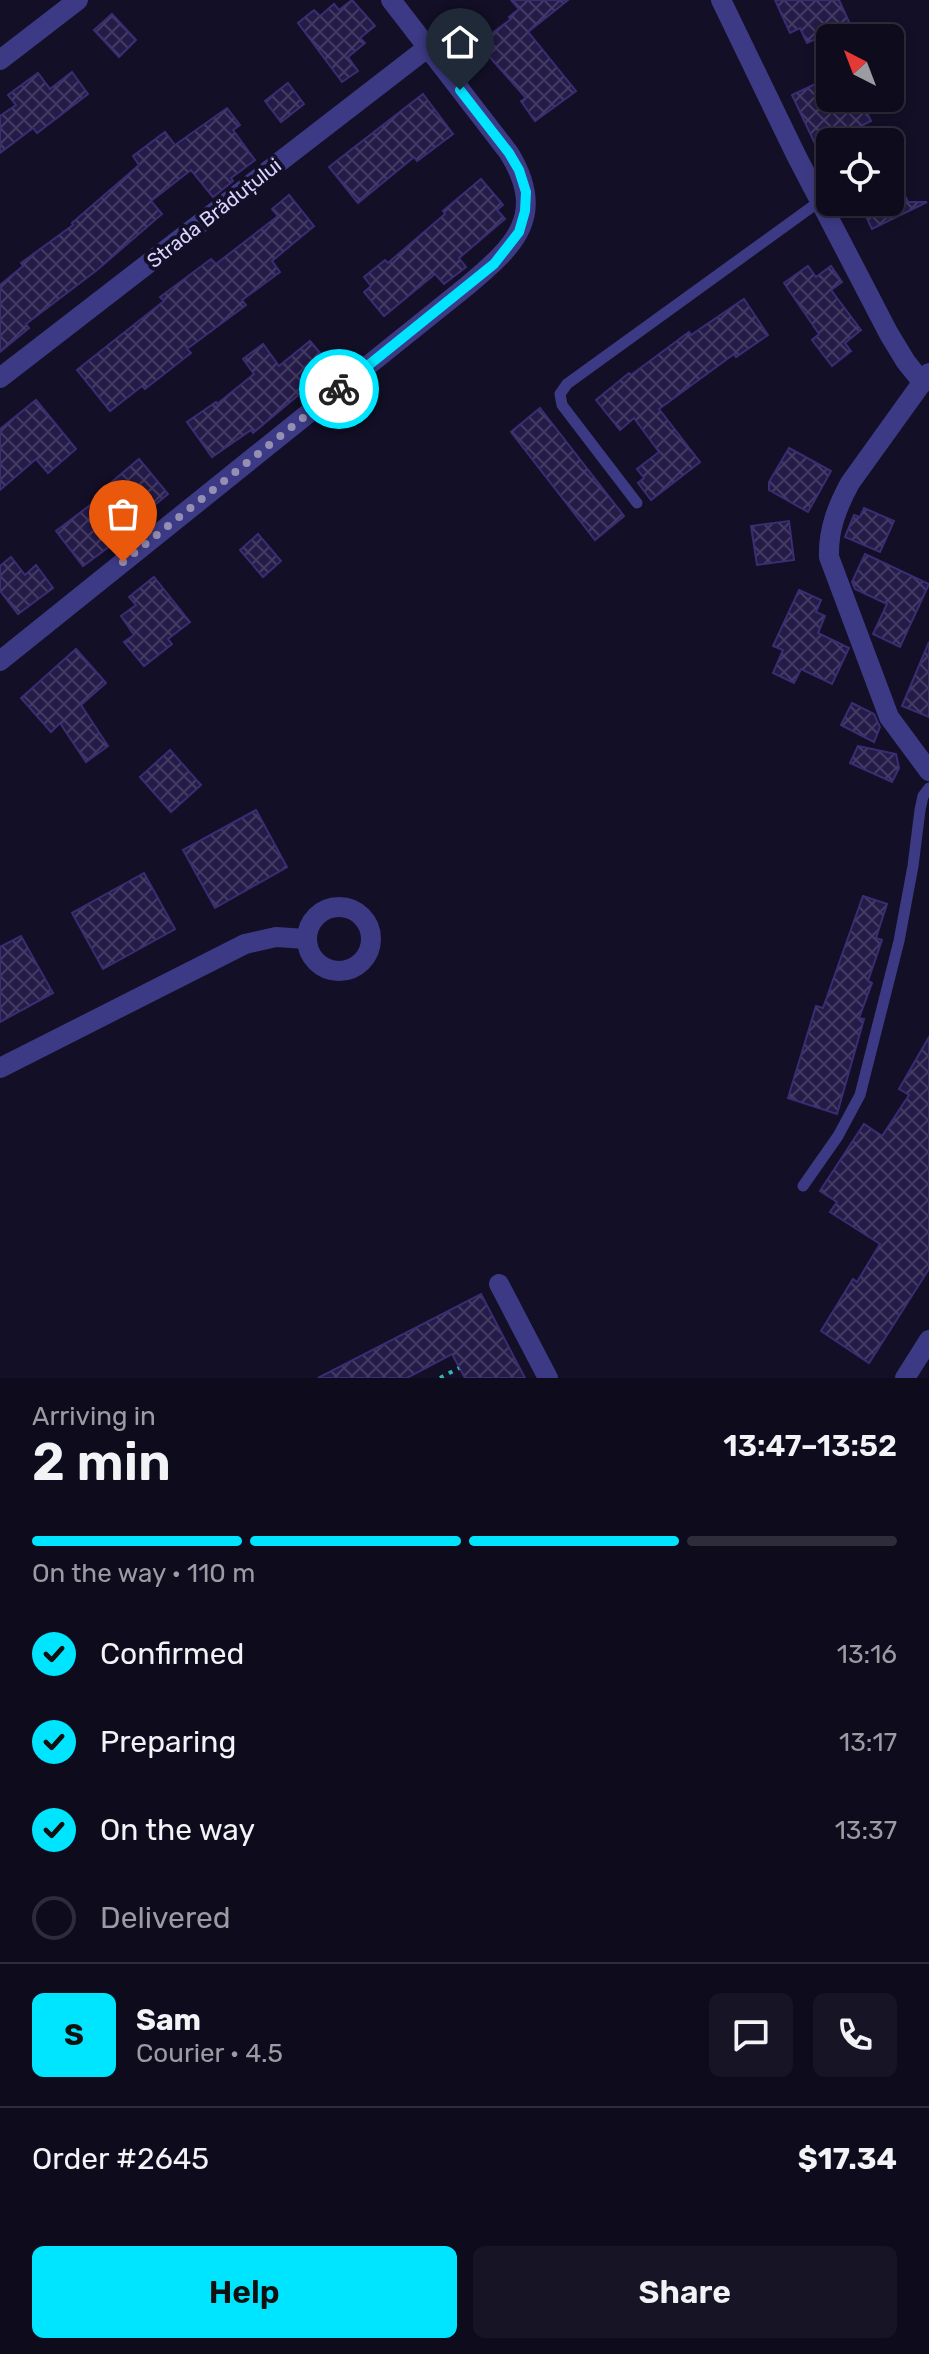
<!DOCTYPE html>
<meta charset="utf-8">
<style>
:root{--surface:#0e0b1c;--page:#171425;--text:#f1f3f6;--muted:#9b9ba3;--line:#2e2b3b;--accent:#00e5ff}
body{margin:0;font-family:Rubik,sans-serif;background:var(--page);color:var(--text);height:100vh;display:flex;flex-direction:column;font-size:30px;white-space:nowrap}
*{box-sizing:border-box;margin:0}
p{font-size:26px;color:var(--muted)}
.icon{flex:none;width:44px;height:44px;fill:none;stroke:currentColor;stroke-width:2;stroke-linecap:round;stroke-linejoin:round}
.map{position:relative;height:1378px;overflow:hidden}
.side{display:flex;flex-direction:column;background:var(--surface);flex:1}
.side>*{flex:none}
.needle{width:52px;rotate:318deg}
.fabs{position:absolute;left:816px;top:24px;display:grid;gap:16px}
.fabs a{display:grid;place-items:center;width:88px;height:88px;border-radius:12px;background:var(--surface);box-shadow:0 4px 12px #0003,0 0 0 2px var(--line);font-size:40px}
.pin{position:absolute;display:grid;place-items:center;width:68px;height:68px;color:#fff;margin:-82px -34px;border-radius:50% 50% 50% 0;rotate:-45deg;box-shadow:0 0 8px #0007}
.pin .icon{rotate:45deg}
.courier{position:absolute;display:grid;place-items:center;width:80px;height:80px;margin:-40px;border:6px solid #00e5ff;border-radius:50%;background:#fff;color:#222;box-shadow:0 2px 10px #0007}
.headline em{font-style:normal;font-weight:600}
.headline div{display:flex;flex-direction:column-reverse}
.headline{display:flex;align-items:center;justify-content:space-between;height:136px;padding:0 32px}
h1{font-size:52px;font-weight:600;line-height:60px}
.bar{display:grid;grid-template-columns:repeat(4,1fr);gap:12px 8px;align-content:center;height:96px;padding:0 32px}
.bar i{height:10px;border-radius:6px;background:var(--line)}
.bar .active{background:var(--accent)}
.bar p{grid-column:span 4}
.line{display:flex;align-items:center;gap:20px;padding:0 32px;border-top:2px solid var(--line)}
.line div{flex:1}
.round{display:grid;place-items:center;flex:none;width:84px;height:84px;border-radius:12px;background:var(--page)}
ol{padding:0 32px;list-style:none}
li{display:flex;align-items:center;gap:24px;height:88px}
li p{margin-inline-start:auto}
li .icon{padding:8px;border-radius:50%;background:var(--accent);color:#111;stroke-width:4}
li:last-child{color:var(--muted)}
li i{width:44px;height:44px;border:4px solid var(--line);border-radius:50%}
.primary-button{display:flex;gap:16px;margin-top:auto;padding:16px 32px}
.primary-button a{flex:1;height:92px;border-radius:12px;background:var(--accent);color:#111;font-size:32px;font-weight:600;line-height:92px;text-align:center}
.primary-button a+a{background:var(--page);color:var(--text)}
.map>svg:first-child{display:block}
.building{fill:url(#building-cross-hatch);stroke:#3b2d73;stroke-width:2}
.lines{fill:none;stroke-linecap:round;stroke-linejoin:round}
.path{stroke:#2fb8b0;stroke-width:4;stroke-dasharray:4 6;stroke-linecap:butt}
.lane{stroke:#3d3a85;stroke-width:11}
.street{stroke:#3d3a85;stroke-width:20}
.done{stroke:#948fb3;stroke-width:8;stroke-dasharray:0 14.4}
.route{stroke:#00e5ff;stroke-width:10}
.labels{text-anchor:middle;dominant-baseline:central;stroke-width:8;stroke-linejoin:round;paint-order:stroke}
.street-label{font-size:20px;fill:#d9d4ff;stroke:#130f26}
</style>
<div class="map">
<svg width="929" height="1378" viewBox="0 0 929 1378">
<defs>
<pattern id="building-cross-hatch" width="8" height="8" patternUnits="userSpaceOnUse" patternTransform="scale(2)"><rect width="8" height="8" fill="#241b47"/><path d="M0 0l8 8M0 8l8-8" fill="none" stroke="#433b63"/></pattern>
</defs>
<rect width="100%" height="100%" fill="#130f26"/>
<g class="building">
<polygon points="352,0 375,26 360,38 365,43 348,57 358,71 342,82 298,23 314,10 320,16 334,4 339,10"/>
<polygon points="511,0 568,0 528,32 576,91 535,121 521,101 526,98 478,44 511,19 509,17 519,9"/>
<polygon points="775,0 839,0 850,24 807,43 800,28 790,33"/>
<polygon points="112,14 136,40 119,57 94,30"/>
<polygon points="72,72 88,94 37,133 33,128 0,153 0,116 16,105 8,95 38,73 50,89"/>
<polygon points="830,77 830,98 860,98 871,121 817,148 792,95"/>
<polygon points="288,83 304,104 281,122 265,101"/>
<polygon points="423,94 453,134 417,161 414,157 358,203 329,167"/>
<polygon points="227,108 240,125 233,130 255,160 231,178 233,181 213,197 191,170 151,201 162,214 97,270 26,324 29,328 0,352 0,285 23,266 21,263 73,225 72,223 139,165 133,156 165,132 175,145"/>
<polygon points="890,165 908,202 927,202 872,229 859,202 890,202"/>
<polygon points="481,179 503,205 497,210 505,219 459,258 466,267 444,284 435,274 384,316 364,292 371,286 364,277 385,260 388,263 445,214 443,211"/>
<polygon points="289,195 314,226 272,261 280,272 242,300 246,305 187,349 191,353 145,389 142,386 110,411 77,370 164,301 160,297 211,259 216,264 278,216 272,209"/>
<polygon points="808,266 816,277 831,266 842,282 831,290 861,330 845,343 851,351 832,366 812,340 819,334 784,283"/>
<polygon points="744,299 768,335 736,357 734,354 659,409 700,462 651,500 638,483 644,478 637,469 659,452 634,418 620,430 596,400 629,373 631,375 689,332 691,335"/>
<polygon points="310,341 332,367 253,433 251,430 212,457 187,422 216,402 217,404 254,374 243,359 263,344 279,366"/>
<polygon points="36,400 76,449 48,473 36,459 0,490 0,429"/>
<polygon points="540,408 624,516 595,540 511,432"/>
<polygon points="789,448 831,471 808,512 769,490 769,482"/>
<polygon points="139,459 168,494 116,537 118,540 83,566 56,531 110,490 107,486"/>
<polygon points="864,508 894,521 880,552 845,537 854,515 860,517"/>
<polygon points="789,521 794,560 757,565 751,526"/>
<polygon points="258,534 281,561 263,577 240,550"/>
<polygon points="865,554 929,584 900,647 873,634 887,604 855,589 852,582"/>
<polygon points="11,557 25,575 36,565 53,588 18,614 0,591 0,566"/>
<polygon points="154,577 190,622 168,639 172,644 144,666 124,642 134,635 121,616 136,605 129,597"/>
<polygon points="799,590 821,600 816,612 825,616 818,633 849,648 832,684 801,669 794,683 773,673 783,650 773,646"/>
<polygon points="929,642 929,717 902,706"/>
<polygon points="76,649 106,683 81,705 108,746 86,762 60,723 51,732 21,698"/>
<polygon points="852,703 874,714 880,727 874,742 841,725"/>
<polygon points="858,746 896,754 899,768 892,782 850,763"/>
<polygon points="170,750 201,785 171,812 140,777"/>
<polygon points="256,810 287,867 215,908 183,850"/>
<polygon points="144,873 175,929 103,969 72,913"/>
<polygon points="863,896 887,904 876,938 882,940 868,981 872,983 859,1018 864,1019 837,1114 788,1098 816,1006 823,1008"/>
<polygon points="21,936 53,993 0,1022 0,947"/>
<polygon points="929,1037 929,1269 869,1363 821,1331 853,1279 857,1282 880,1244 830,1212 837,1202 820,1191 864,1124 882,1136 909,1095 899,1089"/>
<polygon points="481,1294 525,1378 465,1378 452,1354 407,1378 318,1378"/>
</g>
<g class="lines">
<polyline class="path" points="440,1378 459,1368"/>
<g class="lane">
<polyline points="637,503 562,405 560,394 567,384 820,201"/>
<polyline points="803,1186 838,1136 860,1095 899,941 913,866 920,810 923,796 929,788"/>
</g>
<g class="street">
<polyline points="721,0 796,155 889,334 906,362 923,383"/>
<polyline points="0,60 78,0"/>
<path d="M929 373 850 483C837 507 828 530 829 557L889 717 929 771"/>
<polyline points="0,378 427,48"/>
<path d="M0 661 467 286C516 245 547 215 509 153L391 0"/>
<circle cx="339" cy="939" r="32"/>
<polyline points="0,1068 245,944 276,937 306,939"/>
<polyline points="499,1284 548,1378"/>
<polyline points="905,1378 929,1340"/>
</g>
</g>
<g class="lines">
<polyline class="done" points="123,562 339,389"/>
<polyline class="route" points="339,389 494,264 519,232 525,211 526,192 519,170 509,153 460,90"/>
</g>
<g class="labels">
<g class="street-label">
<text transform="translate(214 213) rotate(-38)">Strada Brăduțului</text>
</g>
</g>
</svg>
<div class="fabs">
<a><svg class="needle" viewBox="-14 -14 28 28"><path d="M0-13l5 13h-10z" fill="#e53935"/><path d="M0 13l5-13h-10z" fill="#9b9ba3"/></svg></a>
<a><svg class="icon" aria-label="locate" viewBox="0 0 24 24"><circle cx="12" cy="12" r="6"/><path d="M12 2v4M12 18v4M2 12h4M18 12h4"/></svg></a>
</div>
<div class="pin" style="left:123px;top:562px;background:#ea580c"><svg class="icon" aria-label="bag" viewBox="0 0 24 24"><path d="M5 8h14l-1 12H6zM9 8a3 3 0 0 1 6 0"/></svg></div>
<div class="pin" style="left:460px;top:90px;background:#1f2937"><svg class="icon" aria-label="home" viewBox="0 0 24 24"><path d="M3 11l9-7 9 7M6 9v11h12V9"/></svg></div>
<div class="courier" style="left:339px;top:389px"><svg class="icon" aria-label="bike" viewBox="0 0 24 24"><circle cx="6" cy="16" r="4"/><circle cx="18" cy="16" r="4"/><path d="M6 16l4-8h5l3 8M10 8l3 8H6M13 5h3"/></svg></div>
</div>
<section class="side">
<div class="headline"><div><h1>2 min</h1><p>Arriving in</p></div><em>13:47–13:52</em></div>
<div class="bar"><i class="active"></i><i class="active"></i><i class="active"></i><i></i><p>On the way · 110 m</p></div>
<ol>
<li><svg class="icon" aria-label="check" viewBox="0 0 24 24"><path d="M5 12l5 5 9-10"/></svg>Confirmed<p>13:16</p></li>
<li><svg class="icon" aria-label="check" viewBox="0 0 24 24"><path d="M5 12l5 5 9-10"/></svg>Preparing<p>13:17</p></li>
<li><svg class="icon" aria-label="check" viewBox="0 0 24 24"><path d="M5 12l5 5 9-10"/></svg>On the way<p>13:37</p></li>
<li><i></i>Delivered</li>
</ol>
<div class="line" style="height:144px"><b class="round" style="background:var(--accent);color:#111">S</b><div><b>Sam</b><p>Courier · 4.5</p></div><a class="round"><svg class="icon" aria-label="chat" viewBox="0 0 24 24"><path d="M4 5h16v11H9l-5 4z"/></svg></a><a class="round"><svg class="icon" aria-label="phone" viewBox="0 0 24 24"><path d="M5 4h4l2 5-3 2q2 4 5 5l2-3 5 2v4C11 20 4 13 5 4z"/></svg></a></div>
<div class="line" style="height:104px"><div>Order #2645</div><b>$17.34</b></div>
<div class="primary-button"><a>Help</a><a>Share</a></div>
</section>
